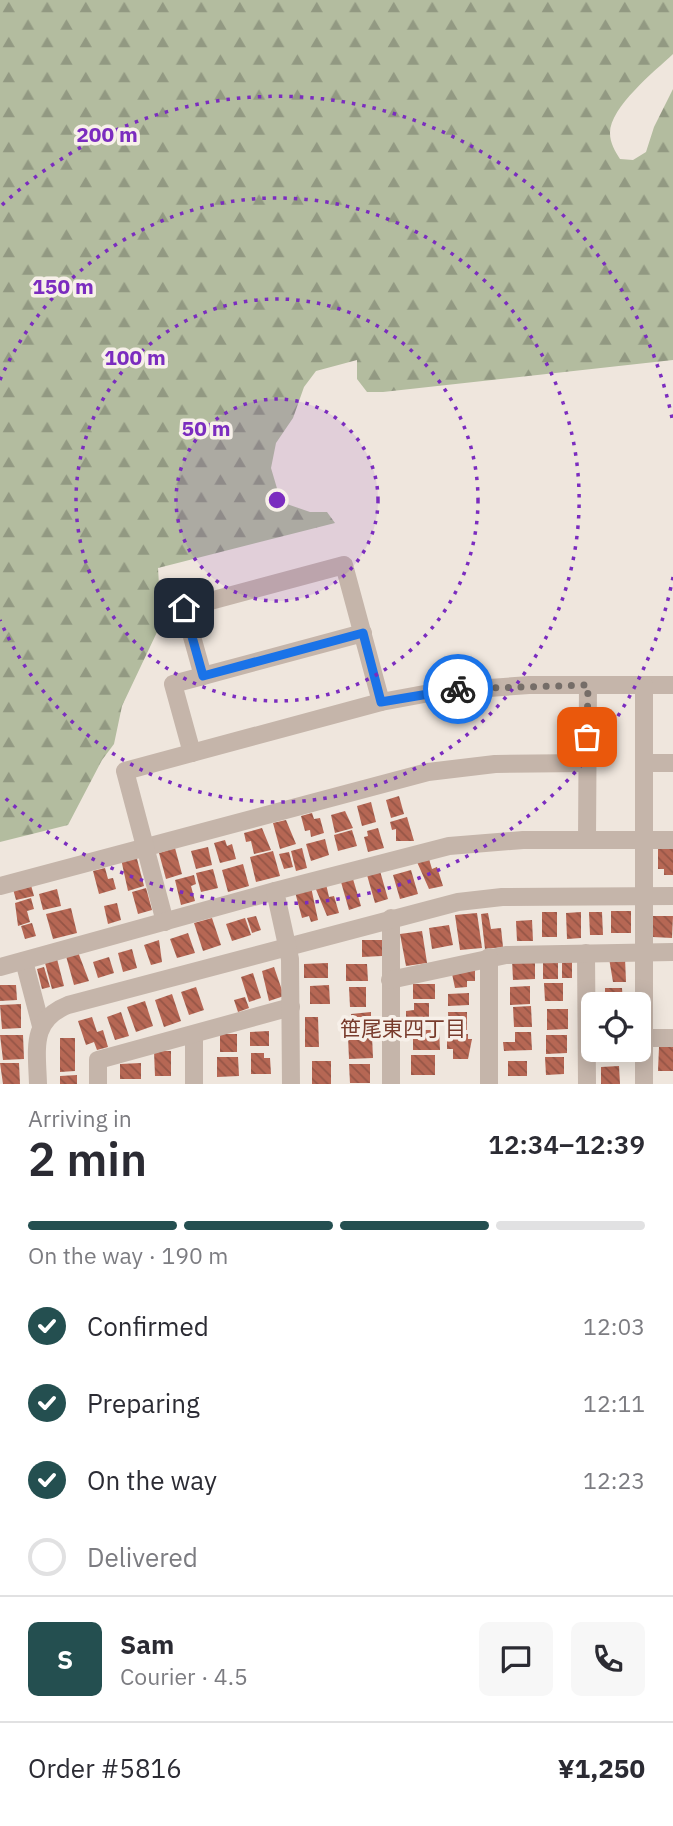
<!DOCTYPE html>
<meta charset="utf-8">
<style>
:root{--surface:#fff;--page:#f7f7f7;--text:#2b2b33;--muted:#7c7c81;--line:#e1e1e2;--accent:#244f50}
body{margin:0;font-family:"IBM Plex Sans","Noto Sans JP",sans-serif;background:var(--page);color:var(--text);height:100vh;display:flex;flex-direction:column;font-size:26px;white-space:nowrap}
*{box-sizing:border-box;margin:0}
p{font-size:23px;color:var(--muted)}
.icon{flex:none;width:38px;height:38px;fill:none;stroke:currentColor;stroke-width:2;stroke-linecap:round;stroke-linejoin:round}
.map{position:relative;height:1084px;overflow:hidden}
.drawer{display:flex;flex-direction:column;background:var(--surface);flex:1}
.drawer>*{flex:none}
.tools{position:absolute;left:581px;top:992px;display:grid;gap:14px}
.tools a{display:grid;place-items:center;width:70px;height:70px;border-radius:10px;background:var(--surface);box-shadow:0 4px 18px #0003;font-size:35px}
.pin{position:absolute;display:grid;place-items:center;width:60px;height:60px;color:#fff;margin:-30px;border-radius:14px;box-shadow:0 4px 10px #0006}
.courier{position:absolute;display:grid;place-items:center;width:70px;height:70px;margin:-35px;border:5px solid #1a73e8;border-radius:50%;background:#fff;color:#222;box-shadow:0 2px 9px #0007}
.headline em{font-style:normal;font-weight:600}
.headline div{display:flex;flex-direction:column-reverse}
.headline{display:flex;align-items:center;justify-content:space-between;height:119px;padding:0 28px}
h1{font-size:46px;font-weight:600;line-height:52px}
.bar{display:grid;grid-template-columns:repeat(4,1fr);gap:10px 7px;align-content:center;height:84px;padding:0 28px}
.bar i{height:9px;border-radius:5px;background:var(--line)}
.bar .selected{background:var(--accent)}
.bar p{grid-column:span 4}
.line{display:flex;align-items:center;gap:18px;padding:0 28px;border-top:2px solid var(--line)}
.line div{flex:1}
.round{display:grid;place-items:center;flex:none;width:74px;height:74px;border-radius:10px;background:var(--page)}
ol{padding:0 28px;list-style:none}
li{display:flex;align-items:center;gap:21px;height:77px}
li p{margin-inline-start:auto}
li .icon{padding:7px;border-radius:50%;background:var(--accent);color:#fff;stroke-width:4}
li:last-child{color:var(--muted)}
li i{width:38px;height:38px;border:4px solid var(--line);border-radius:50%}
.map>svg:first-child{display:block}
.forest{fill:url(#forest-firs)}
.building{fill:url(#building-back-hatch)}
.lines{fill:none;stroke-linecap:round;stroke-linejoin:round}
.minor{stroke:#c5b5aa;stroke-width:18}
.done{stroke:#756d68;stroke-width:7;stroke-dasharray:0 12.6}
.route{stroke:#1a73e8;stroke-width:9}
.ring{fill:none;stroke:#7b2cbf;stroke-width:3.5;stroke-dasharray:3.5 7}
.labels{text-anchor:middle;dominant-baseline:central;stroke-width:7;stroke-linejoin:round;paint-order:stroke}
.neighbourhood-label{font-size:21px;fill:#783b2c;stroke:#f7f0e9}
.centre{fill:#7b2cbf;stroke:#f7f0e9;stroke-width:3.5}
.ring-label{font-size:21px;text-anchor:middle;font-weight:bold;fill:#7b2cbf;stroke:#f7f0e9;stroke-width:7;stroke-linejoin:round;paint-order:stroke}
</style>
<div class="map">
<svg width="673" height="1084" viewBox="0 0 673 1084">
<defs>
<pattern id="forest-firs" width="22" height="20" patternUnits="userSpaceOnUse" patternTransform="scale(1.75)"><rect width="22" height="20" fill="#b3bc9f"/><path d="M5 1l3.5 6h-7zM16 11l3.5 6h-7z" fill="#929982"/></pattern>
<pattern id="building-back-hatch" width="6" height="6" patternUnits="userSpaceOnUse" patternTransform="scale(1.75)"><rect width="6" height="6" fill="#b66754"/><path d="M-1 5l2 2M0 0l6 6M5-1l2 2" fill="none" stroke="#955546"/></pattern>
</defs>
<rect width="100%" height="100%" fill="#efe6dd"/>
<path class="forest" d="M0 0H673V54C655 71 610 107 610 133 610 143 615 151 620 159L633 160 646 152 654 127 673 89V360L383 392H367L357 379V360L316 371 304 387 293 418 276 443 271 468 281 502 310 512H327L335 523 158 568 160 601 158 630 122 706 114 744 102 760 68 825 0 842Z"/>
<g class="building">
<polygon points="399,796 404,814 391,818 386,800"/>
<polygon points="371,802 376,822 362,826 357,806"/>
<polygon points="345,811 353,828 335,833 331,815"/>
<polygon points="312,813 314,819 320,818 324,833 311,837 310,830 305,831 301,816"/>
<polygon points="407,817 414,841 396,841 396,829 392,830 390,822"/>
<polygon points="286,820 296,844 280,849 273,823"/>
<polygon points="262,828 271,850 254,854 251,841 246,842 244,833"/>
<polygon points="378,828 384,848 368,852 364,837 368,836 367,831"/>
<polygon points="352,830 357,846 338,851 334,835"/>
<polygon points="325,839 329,855 311,861 306,844"/>
<polygon points="225,840 227,846 232,844 236,859 220,863 214,843"/>
<polygon points="208,847 212,865 196,869 191,851"/>
<polygon points="658,847 673,847 673,875 664,875 664,869 658,869"/>
<polygon points="175,848 182,874 166,879 159,853"/>
<polygon points="302,848 307,868 296,871 291,851"/>
<polygon points="273,851 280,876 256,882 250,857"/>
<polygon points="289,852 293,867 284,869 279,854"/>
<polygon points="136,855 144,886 128,891 121,859"/>
<polygon points="429,859 432,869 437,867 443,886 429,889 417,862"/>
<polygon points="243,864 249,886 228,892 222,870"/>
<polygon points="105,868 108,879 113,878 116,889 99,894 93,871"/>
<polygon points="213,869 218,888 201,892 196,873"/>
<polygon points="411,870 418,894 400,899 393,875"/>
<polygon points="380,871 388,899 375,903 367,875"/>
<polygon points="194,875 196,884 191,886 195,901 181,905 175,880"/>
<polygon points="29,878 34,896 16,900 13,889"/>
<polygon points="353,879 361,906 349,910 341,882"/>
<polygon points="326,884 329,897 334,896 339,913 327,916 315,887"/>
<polygon points="311,887 318,920 311,922 309,916 302,918 295,892"/>
<polygon points="146,888 152,910 138,914 132,892"/>
<polygon points="57,889 61,906 43,910 39,894"/>
<polygon points="31,898 34,909 27,911 30,922 18,926 15,903"/>
<polygon points="117,903 121,920 108,924 104,906"/>
<polygon points="71,908 77,933 53,939 46,914"/>
<rect x="611" y="911" width="20" height="22"/>
<rect x="542" y="912" width="15" height="25"/>
<polygon points="581,912 581,938 567,939 566,913"/>
<polygon points="589,912 602,912 603,935 590,935"/>
<polygon points="477,913 482,948 460,950 455,915"/>
<polygon points="488,913 491,929 501,928 503,947 485,949 481,914"/>
<polygon points="256,916 261,930 252,933 247,918"/>
<polygon points="653,916 673,916 672,938 653,937"/>
<polygon points="212,918 221,945 203,951 194,923"/>
<polygon points="245,918 251,935 232,941 226,924"/>
<polygon points="532,920 533,941 517,941 516,921"/>
<polygon points="32,923 36,936 25,939 21,926"/>
<polygon points="449,925 453,945 432,949 429,928"/>
<polygon points="422,931 427,963 406,966 400,934"/>
<polygon points="188,933 195,953 177,958 170,939"/>
<polygon points="159,940 162,962 151,965 144,945"/>
<polygon points="362,940 382,940 382,956 362,957"/>
<polygon points="132,949 137,968 123,972 118,953"/>
<polygon points="78,952 89,981 74,985 66,956"/>
<polygon points="109,957 114,973 98,978 93,962"/>
<polygon points="609,958 625,958 626,982 613,982"/>
<polygon points="57,959 64,986 52,989 45,963"/>
<polygon points="512,960 535,960 535,979 513,980"/>
<rect x="562" y="960" width="10" height="18"/>
<rect x="543" y="961" width="15" height="18"/>
<polygon points="328,963 328,978 304,978 304,964"/>
<polygon points="346,964 367,964 368,981 346,981"/>
<polygon points="44,967 50,987 42,989 37,969"/>
<polygon points="274,967 284,996 269,1001 262,971"/>
<polygon points="451,969 475,969 475,981 467,981 467,987 455,988"/>
<polygon points="253,973 261,998 249,1002 241,977"/>
<polygon points="544,983 563,983 563,1001 545,1001"/>
<rect x="413" y="984" width="22" height="15"/>
<polygon points="0,985 16,985 17,1000 0,1001"/>
<polygon points="329,985 330,1004 310,1004 310,986"/>
<polygon points="530,986 530,1004 510,1005 510,987"/>
<polygon points="196,987 204,1010 189,1015 181,992"/>
<polygon points="349,987 366,987 366,1007 350,1007"/>
<polygon points="605,988 622,988 623,1004 605,1004"/>
<polygon points="469,993 469,1005 448,1006 448,994"/>
<polygon points="172,994 181,1021 164,1027 155,1000"/>
<polygon points="245,997 249,1008 238,1012 234,1000"/>
<polygon points="145,1001 153,1026 136,1032 127,1007"/>
<polygon points="414,1003 429,1003 429,1024 406,1024 406,1011 414,1010"/>
<polygon points="21,1004 21,1028 2,1029 0,1005"/>
<polygon points="531,1006 532,1027 514,1027 513,1007"/>
<polygon points="547,1009 568,1009 568,1029 547,1030"/>
<polygon points="121,1012 129,1036 115,1040 107,1017"/>
<polygon points="371,1012 371,1031 351,1031 351,1014"/>
<polygon points="448,1012 467,1012 467,1030 449,1030"/>
<polygon points="92,1017 97,1032 103,1030 108,1047 97,1050 94,1042 86,1045 78,1021"/>
<polygon points="305,1017 318,1017 319,1047 305,1047"/>
<polygon points="413,1030 439,1030 440,1050 413,1050"/>
<polygon points="269,1031 269,1046 250,1046 250,1032"/>
<polygon points="515,1032 531,1032 532,1050 504,1051 503,1042 515,1042"/>
<rect x="220" y="1034" width="17" height="18"/>
<polygon points="468,1034 468,1039 472,1039 468,1059 453,1059 453,1049 447,1049 447,1035"/>
<polygon points="0,1035 23,1035 24,1059 3,1060"/>
<polygon points="546,1035 567,1035 567,1053 546,1054"/>
<polygon points="372,1036 373,1058 349,1059 348,1037"/>
<polygon points="60,1038 75,1038 75,1071 60,1072"/>
<polygon points="659,1047 673,1047 673,1071 658,1071"/>
<rect x="605" y="1050" width="18" height="8"/>
<polygon points="154,1051 171,1051 171,1076 155,1076"/>
<polygon points="251,1053 264,1053 264,1058 270,1058 271,1074 251,1074"/>
<rect x="411" y="1055" width="24" height="20"/>
<polygon points="217,1057 238,1057 239,1076 217,1077"/>
<polygon points="545,1057 564,1057 564,1074 546,1075"/>
<rect x="312" y="1061" width="19" height="23"/>
<rect x="508" y="1061" width="19" height="15"/>
<polygon points="0,1063 19,1063 20,1084 3,1084"/>
<polygon points="141,1063 141,1079 120,1079 120,1064"/>
<polygon points="349,1064 370,1064 370,1083 350,1083"/>
<polygon points="619,1066 620,1084 601,1084 601,1067"/>
<polygon points="77,1075 77,1084 60,1084 60,1076"/>
</g>
<g class="lines">
<g class="minor">
<polyline points="203,676 363,633"/>
<polyline points="192,753 173,684 203,676 184,608 344,565 381,702"/>
<polyline points="644,763 673,763"/>
<polyline points="587,840 588,685"/>
<polyline points="0,886 428,772 495,764 587,763"/>
<polyline points="391,918 391,1084"/>
<polyline points="165,922 125,771 381,702 435,692 529,685 673,685"/>
<polyline points="586,953 587,1084"/>
<polyline points="24,961 41,1026"/>
<polyline points="0,967 275,891"/>
<polyline points="390,980 506,955 673,952"/>
<polyline points="194,1035 194,1084"/>
<polyline points="644,1038 673,1038"/>
<path d="M38 1084C37 1049 30 1020 68 1005L458 902 502 897 673 896"/>
<polyline points="98,1084 98,1060 291,1007"/>
<polyline points="291,1084 290,959 275,891 449,846 523,840 673,840"/>
<polyline points="489,1084 489,957"/>
<polyline points="644,1084 644,685"/>
</g>
</g>
<g class="lines">
<polyline class="done" points="458,689 588,685 587,737"/>
<polyline class="route" points="184,608 203,676 363,633 381,702 458,689"/>
</g>
<circle cx="277" cy="500" r="101" fill="#7b2cbf" fill-opacity=".12"/>
<g class="ring">
<circle cx="277" cy="500" r="101"/>
<circle cx="277" cy="500" r="201"/>
<path d="M0 380A302 302 0 1 1 0 620"/>
<path d="M673 577A403 403 0 0 1 2 795M2 205A403 403 0 0 1 673 423"/>
</g>
<g class="labels">
<g class="neighbourhood-label">
<text x="403" y="1028">笹尾東四丁目</text>
</g>
</g>
<circle cx="277" cy="500" r="10" class="centre"/>
<g class="ring-label">
<text x="107" y="142">200 m</text>
<text x="63" y="294">150 m</text>
<text x="135" y="365">100 m</text>
<text x="206" y="436">50 m</text>
</g>
</svg>
<div class="tools">
<a><svg class="icon" aria-label="locate" viewBox="0 0 24 24"><circle cx="12" cy="12" r="6"/><path d="M12 2v4M12 18v4M2 12h4M18 12h4"/></svg></a>
</div>
<div class="pin" style="left:587px;top:737px;background:#ea580c"><svg class="icon" aria-label="bag" viewBox="0 0 24 24"><path d="M5 8h14l-1 12H6zM9 8a3 3 0 0 1 6 0"/></svg></div>
<div class="pin" style="left:184px;top:608px;background:#1f2937"><svg class="icon" aria-label="home" viewBox="0 0 24 24"><path d="M3 11l9-7 9 7M6 9v11h12V9"/></svg></div>
<div class="courier" style="left:458px;top:689px"><svg class="icon" aria-label="bike" viewBox="0 0 24 24"><circle cx="6" cy="16" r="4"/><circle cx="18" cy="16" r="4"/><path d="M6 16l4-8h5l3 8M10 8l3 8H6M13 5h3"/></svg></div>
</div>
<section class="drawer">
<div class="headline"><div><h1>2 min</h1><p>Arriving in</p></div><em>12:34–12:39</em></div>
<div class="bar"><i class="selected"></i><i class="selected"></i><i class="selected"></i><i></i><p>On the way · 190 m</p></div>
<ol>
<li><svg class="icon" aria-label="check" viewBox="0 0 24 24"><path d="M5 12l5 5 9-10"/></svg>Confirmed<p>12:03</p></li>
<li><svg class="icon" aria-label="check" viewBox="0 0 24 24"><path d="M5 12l5 5 9-10"/></svg>Preparing<p>12:11</p></li>
<li><svg class="icon" aria-label="check" viewBox="0 0 24 24"><path d="M5 12l5 5 9-10"/></svg>On the way<p>12:23</p></li>
<li><i></i>Delivered</li>
</ol>
<div class="line" style="height:126px"><b class="round" style="background:var(--accent);color:#fff">S</b><div><b>Sam</b><p>Courier · 4.5</p></div><a class="round"><svg class="icon" aria-label="chat" viewBox="0 0 24 24"><path d="M4 5h16v11H9l-5 4z"/></svg></a><a class="round"><svg class="icon" aria-label="phone" viewBox="0 0 24 24"><path d="M5 4h4l2 5-3 2q2 4 5 5l2-3 5 2v4C11 20 4 13 5 4z"/></svg></a></div>
<div class="line" style="height:91px"><div>Order #5816</div><b>¥1,250</b></div>
</section>
